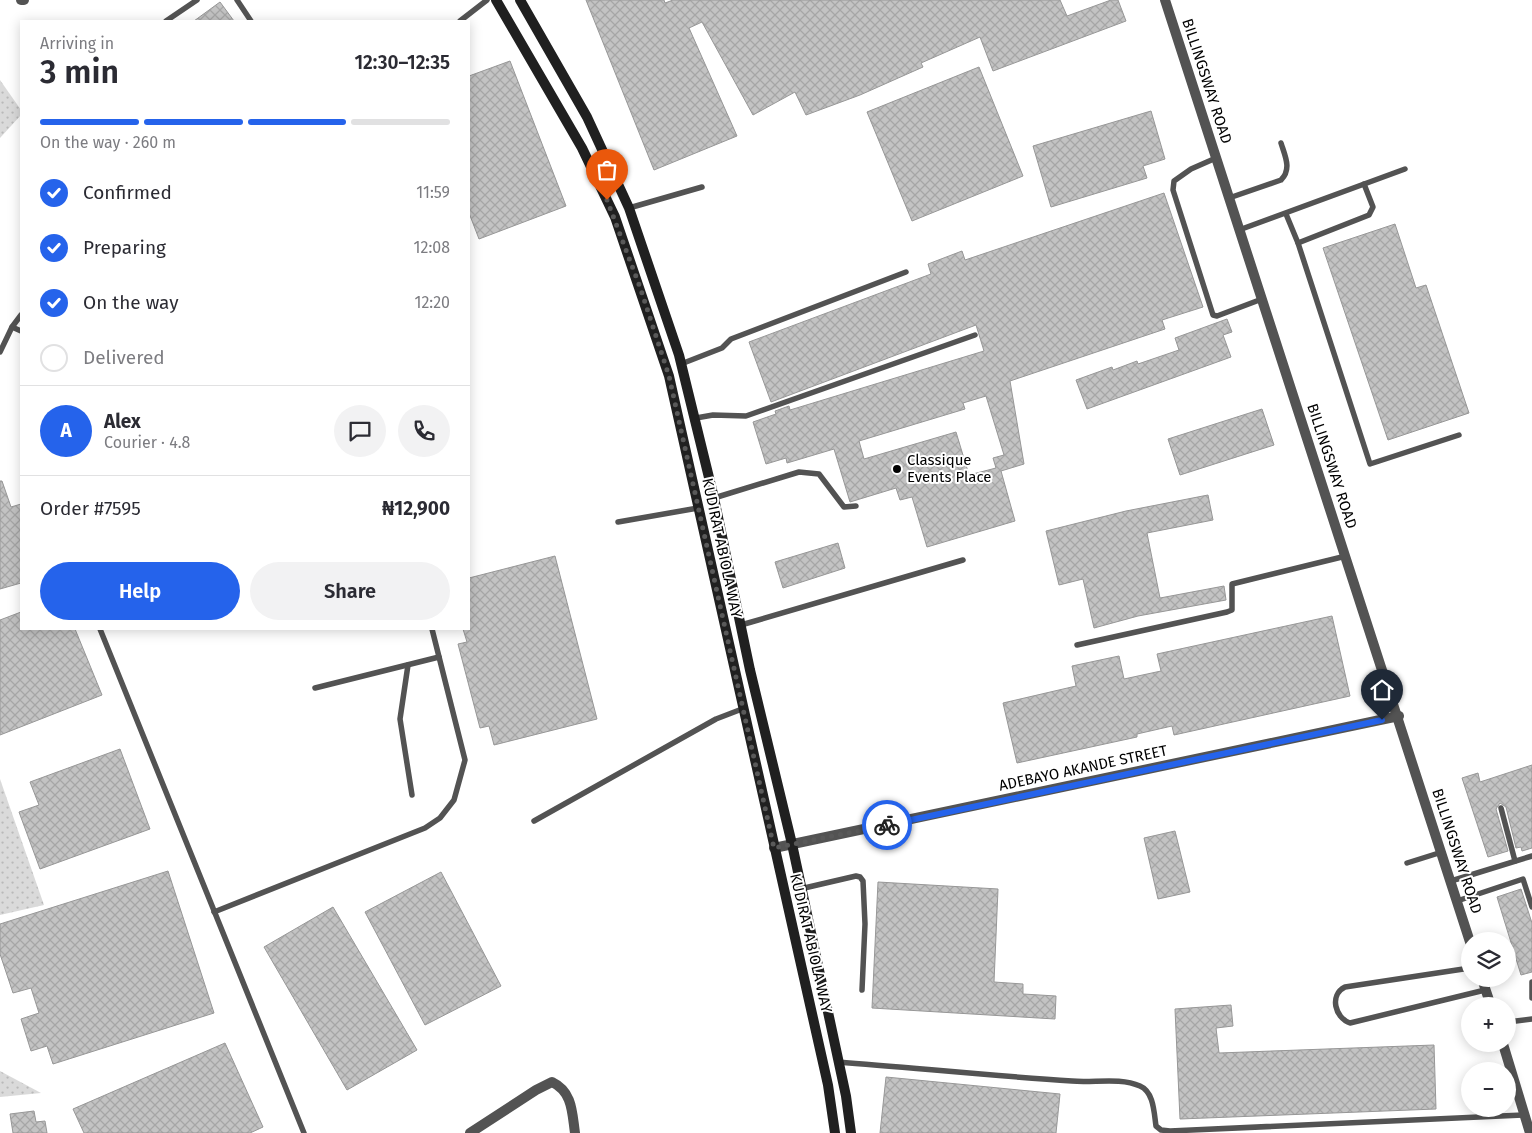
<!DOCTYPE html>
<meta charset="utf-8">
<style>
:root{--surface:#fff;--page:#f2f2f3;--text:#2b2b33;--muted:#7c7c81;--line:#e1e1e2;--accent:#2563eb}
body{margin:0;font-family:"Fira Sans",sans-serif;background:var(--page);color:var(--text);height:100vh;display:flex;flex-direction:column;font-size:19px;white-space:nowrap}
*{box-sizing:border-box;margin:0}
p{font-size:16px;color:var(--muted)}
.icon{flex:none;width:28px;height:28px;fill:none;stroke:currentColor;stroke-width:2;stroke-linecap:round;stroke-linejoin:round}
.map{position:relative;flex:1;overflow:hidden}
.panel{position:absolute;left:20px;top:20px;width:450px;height:610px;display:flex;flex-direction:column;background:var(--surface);border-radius:0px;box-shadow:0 2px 12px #0003}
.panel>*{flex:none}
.buttons{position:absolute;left:1461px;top:932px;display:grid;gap:10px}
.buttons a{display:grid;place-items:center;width:55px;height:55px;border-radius:50%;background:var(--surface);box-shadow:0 2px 12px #0003;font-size:25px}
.pin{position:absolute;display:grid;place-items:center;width:42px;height:42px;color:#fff;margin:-51px -21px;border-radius:50% 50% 50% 0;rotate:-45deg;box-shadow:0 0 5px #0007}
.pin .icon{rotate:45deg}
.courier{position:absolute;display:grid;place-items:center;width:50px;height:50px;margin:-25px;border:4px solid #2563eb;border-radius:50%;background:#fff;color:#222;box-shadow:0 1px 6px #0007}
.overview em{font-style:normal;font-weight:600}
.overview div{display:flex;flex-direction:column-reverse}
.overview{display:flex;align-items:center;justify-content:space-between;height:85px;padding:0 20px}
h1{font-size:32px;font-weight:600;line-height:38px}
.bar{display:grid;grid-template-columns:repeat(4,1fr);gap:8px 5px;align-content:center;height:60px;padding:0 20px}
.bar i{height:6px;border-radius:4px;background:var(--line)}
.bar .selected{background:var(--accent)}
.bar p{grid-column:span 4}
.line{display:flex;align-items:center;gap:12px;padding:0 20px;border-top:1px solid var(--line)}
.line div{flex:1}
.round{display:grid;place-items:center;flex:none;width:52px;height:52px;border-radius:26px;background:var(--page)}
ol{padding:0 20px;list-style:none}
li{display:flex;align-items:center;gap:15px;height:55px}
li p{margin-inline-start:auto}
li .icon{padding:5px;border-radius:50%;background:var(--accent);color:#fff;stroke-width:4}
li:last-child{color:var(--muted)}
li i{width:28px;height:28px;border:2px solid var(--line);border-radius:50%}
.action{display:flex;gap:10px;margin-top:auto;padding:10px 20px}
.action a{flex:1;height:58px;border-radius:30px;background:var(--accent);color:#fff;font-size:20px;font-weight:600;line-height:58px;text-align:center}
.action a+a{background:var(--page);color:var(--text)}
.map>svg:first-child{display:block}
.grass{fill:url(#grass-dots)}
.building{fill:url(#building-cross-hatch);stroke:#979797;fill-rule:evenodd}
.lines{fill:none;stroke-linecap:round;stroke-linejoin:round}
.service{stroke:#535353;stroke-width:5.5}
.minor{stroke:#535353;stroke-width:10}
.secondary{stroke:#202020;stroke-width:10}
.done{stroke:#595959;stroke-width:5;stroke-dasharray:0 9}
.route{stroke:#2563eb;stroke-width:6}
.poi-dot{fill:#000;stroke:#fff;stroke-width:2}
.labels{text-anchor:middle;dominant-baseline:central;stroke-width:4;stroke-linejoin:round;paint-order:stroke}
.street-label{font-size:15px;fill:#000;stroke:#fff}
.poi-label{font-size:15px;fill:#000;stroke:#fff;text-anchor:start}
</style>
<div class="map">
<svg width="1532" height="1133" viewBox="0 0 1532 1133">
<defs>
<pattern id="grass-dots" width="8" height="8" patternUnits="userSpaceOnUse" patternTransform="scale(1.25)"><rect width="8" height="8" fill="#dadada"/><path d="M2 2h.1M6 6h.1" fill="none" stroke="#b9b9b9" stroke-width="1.8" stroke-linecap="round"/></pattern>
<pattern id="building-cross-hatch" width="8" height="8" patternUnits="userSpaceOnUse" patternTransform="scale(1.25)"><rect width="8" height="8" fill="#c3c3c3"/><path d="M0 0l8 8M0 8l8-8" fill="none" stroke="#a6a6a6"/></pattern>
</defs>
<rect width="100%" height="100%" fill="#fff"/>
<g class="grass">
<polygon points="0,80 21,110 21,115 0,138"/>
<polygon points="0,779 44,905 0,915"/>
<polygon points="0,1071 41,1093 0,1097"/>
</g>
<g class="building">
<polygon points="586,0 664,0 665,3 673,0 1060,0 1067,16 1111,0 1118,0 1126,21 993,71 980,37 921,63 923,67 860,95 806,115 795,92 753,115 702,22 689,28 737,136 654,170"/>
<polygon points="220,2 234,21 194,21"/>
<polygon points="510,61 566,206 479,239 469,213 469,76"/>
<polygon points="979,67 1023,176 912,221 867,112"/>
<polygon points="1151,111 1165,159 1143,166 1147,178 1051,207 1033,146"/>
<path d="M1164 193 1203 307 1162 320 1165 329 1010 381 1024 464 1001 471 1015 521 927 547 912 497 900 500 896 488 850 502 834 449 787 463 786 458 766 464 753 422 776 414 775 411 789 406 790 410 984 351 976 325 771 402 749 342 931 274 928 264 962 251 965 260ZM986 396 1004 455 993 458 996 468 969 475 956 432 864 459 859 441 965 409 963 403Z"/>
<polygon points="1395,224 1416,288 1426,285 1469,413 1388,440 1323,248"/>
<polygon points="1227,319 1232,332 1223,335 1231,357 1087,409 1076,380 1112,367 1113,370 1137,361 1138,364 1179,350 1175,338"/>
<polygon points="1262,409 1274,445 1180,475 1168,439"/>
<polygon points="0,481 2,481 11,507 21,504 21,583 0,589"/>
<polygon points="1208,495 1213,520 1147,533 1160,598 1224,586 1226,600 1138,616 1094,628 1083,579 1059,585 1046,531 1126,511"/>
<polygon points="838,543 845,568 783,588 775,562"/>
<polygon points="555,556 597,719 494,745 489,726 480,728 458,644 467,642 463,629 469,629 469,578"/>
<polygon points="21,612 21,629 75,629 102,695 0,735 0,620"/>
<polygon points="1332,616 1350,696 1174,735 1172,726 1137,734 1137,737 1017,763 1003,703 1076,686 1072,666 1119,656 1124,679 1161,671 1157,654"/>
<polygon points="120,749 150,829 40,869 19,812 39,805 30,782"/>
<polygon points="1532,765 1532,848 1522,851 1521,847 1516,848 1506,807 1500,803 1496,809 1508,851 1488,857 1462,778 1478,773 1480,782"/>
<polygon points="1175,831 1190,892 1158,899 1144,838"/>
<polygon points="168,871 214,1013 53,1064 47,1046 31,1051 21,1019 39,1013 31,988 13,993 0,954 0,924"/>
<polygon points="441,872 501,986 425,1025 365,912"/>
<polygon points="878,882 998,889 994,982 1023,984 1023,994 1056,996 1055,1019 872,1008"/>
<polygon points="1521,889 1532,923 1532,972 1521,975 1497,897"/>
<polygon points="333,907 417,1050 347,1090 264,947"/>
<polygon points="1231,1005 1233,1026 1216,1028 1219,1053 1434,1045 1436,1109 1180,1119 1175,1009"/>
<polygon points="225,1043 263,1127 250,1133 84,1133 73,1109"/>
<polygon points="886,1077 1060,1094 1056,1133 880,1133"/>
<polygon points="34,1111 36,1122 45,1121 47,1133 13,1133 10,1114"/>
</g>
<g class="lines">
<g class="service">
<polyline points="237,0 251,21"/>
<polyline points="166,21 197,0"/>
<polyline points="460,21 487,0"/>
<polyline points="1216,158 1191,169 1174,181 1173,190 1213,315 1217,316 1262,299"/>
<path d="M1229 198 1281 180C1292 169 1285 156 1281 143"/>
<polyline points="629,208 702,187"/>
<polyline points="1286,214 1298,243 1370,464 1459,435"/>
<polyline points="1239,230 1405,169"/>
<polyline points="1298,243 1369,215 1373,207 1364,184"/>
<polyline points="12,327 21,331"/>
<polyline points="0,352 12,327 21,315"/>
<polyline points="681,364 722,348 731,339 906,272"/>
<polyline points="696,418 713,415 746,416 975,335"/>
<polyline points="714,498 799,472 819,474 844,507 856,506"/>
<polyline points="618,522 698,508"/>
<polyline points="741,625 963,560"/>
<polyline points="100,629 304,1133"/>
<polyline points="1077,645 1227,612 1232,610 1232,584 1346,556"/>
<polyline points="408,665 400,719 412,795"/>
<polyline points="315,688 439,657"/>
<polyline points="1501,808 1515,861"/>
<polyline points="534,821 716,719 742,709"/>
<polyline points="1407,863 1442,852"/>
<polyline points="1451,881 1532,856"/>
<polyline points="800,889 856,876 860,877 863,881 865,924 862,990"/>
<polyline points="1457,901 1523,879 1532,907"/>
<polyline points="214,912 425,828 440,818 454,800 465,760 432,629"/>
<path d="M1470 968 1345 987C1329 995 1335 1018 1350 1023L1485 990"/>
<polyline points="1532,982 1532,998"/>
<polyline points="1508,1022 1532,1019"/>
<path d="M838 1062C916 1068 994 1076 1072 1081 1094 1083 1120 1077 1140 1086 1154 1092 1154 1113 1156 1126L1161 1130 1170 1131 1523 1115"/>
</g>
<g class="minor">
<polyline points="21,0 24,0"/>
<polyline points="1165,0 1470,942"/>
<polyline points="774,848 1399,716"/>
<polyline points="1482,979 1491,1006"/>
<polyline points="1503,1044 1530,1133"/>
<path d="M470 1133 536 1090 552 1082C573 1092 572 1113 575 1133"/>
</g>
<g class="secondary">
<polyline points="496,0 582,148 615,217 669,376 828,1085 835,1133"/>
<polyline points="520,0 587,117 629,208 679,355 714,498 750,670 792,844 846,1096 851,1133"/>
</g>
</g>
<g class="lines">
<polyline class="done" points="607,200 640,287 669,376 774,848 887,825"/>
<polyline class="route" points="887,825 1382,720"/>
</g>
<circle class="poi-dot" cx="897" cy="469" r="5"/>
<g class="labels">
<g class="street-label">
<text transform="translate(1207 81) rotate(72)">BILLINGSWAY ROAD</text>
<text transform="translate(1332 466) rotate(72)">BILLINGSWAY ROAD</text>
<text transform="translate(722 548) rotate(78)">KUDIRAT ABIOLA WAY</text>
<text transform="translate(1083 768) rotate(-12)">ADEBAYO AKANDE STREET</text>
<text transform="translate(1457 851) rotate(72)">BILLINGSWAY ROAD</text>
<text transform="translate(811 943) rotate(77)">KUDIRAT ABIOLA WAY</text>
</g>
<g class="poi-label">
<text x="907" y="460">Classique<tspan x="907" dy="17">Events Place</tspan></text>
</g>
</g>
</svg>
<div class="buttons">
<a><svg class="icon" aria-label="layers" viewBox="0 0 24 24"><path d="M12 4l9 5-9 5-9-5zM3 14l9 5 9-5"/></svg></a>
<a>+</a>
<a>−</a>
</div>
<div class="pin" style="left:607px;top:200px;background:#ea580c"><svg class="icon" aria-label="bag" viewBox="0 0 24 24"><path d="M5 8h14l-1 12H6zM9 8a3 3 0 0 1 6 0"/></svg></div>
<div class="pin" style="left:1382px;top:720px;background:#1f2937"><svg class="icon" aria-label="home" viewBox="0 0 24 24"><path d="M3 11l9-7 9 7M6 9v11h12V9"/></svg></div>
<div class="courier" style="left:887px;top:825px"><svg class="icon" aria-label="bike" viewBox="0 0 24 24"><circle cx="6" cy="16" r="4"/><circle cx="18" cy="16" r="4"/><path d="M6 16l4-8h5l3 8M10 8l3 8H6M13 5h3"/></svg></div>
<section class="panel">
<div class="overview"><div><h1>3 min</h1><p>Arriving in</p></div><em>12:30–12:35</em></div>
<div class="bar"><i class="selected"></i><i class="selected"></i><i class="selected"></i><i></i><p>On the way · 260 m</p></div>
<ol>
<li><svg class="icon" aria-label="check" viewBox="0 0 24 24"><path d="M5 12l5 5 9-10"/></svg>Confirmed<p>11:59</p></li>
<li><svg class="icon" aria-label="check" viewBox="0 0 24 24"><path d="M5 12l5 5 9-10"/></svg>Preparing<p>12:08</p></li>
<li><svg class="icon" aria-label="check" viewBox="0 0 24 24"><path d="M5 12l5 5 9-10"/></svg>On the way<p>12:20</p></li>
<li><i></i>Delivered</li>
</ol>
<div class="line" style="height:90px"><b class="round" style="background:var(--accent);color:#fff">A</b><div><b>Alex</b><p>Courier · 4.8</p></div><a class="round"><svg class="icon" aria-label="chat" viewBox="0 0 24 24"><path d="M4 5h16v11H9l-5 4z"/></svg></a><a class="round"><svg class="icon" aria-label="phone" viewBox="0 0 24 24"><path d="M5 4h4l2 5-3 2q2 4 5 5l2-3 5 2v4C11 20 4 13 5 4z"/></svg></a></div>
<div class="line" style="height:65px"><div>Order #7595</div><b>₦12,900</b></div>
<div class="action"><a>Help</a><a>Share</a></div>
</section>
</div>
